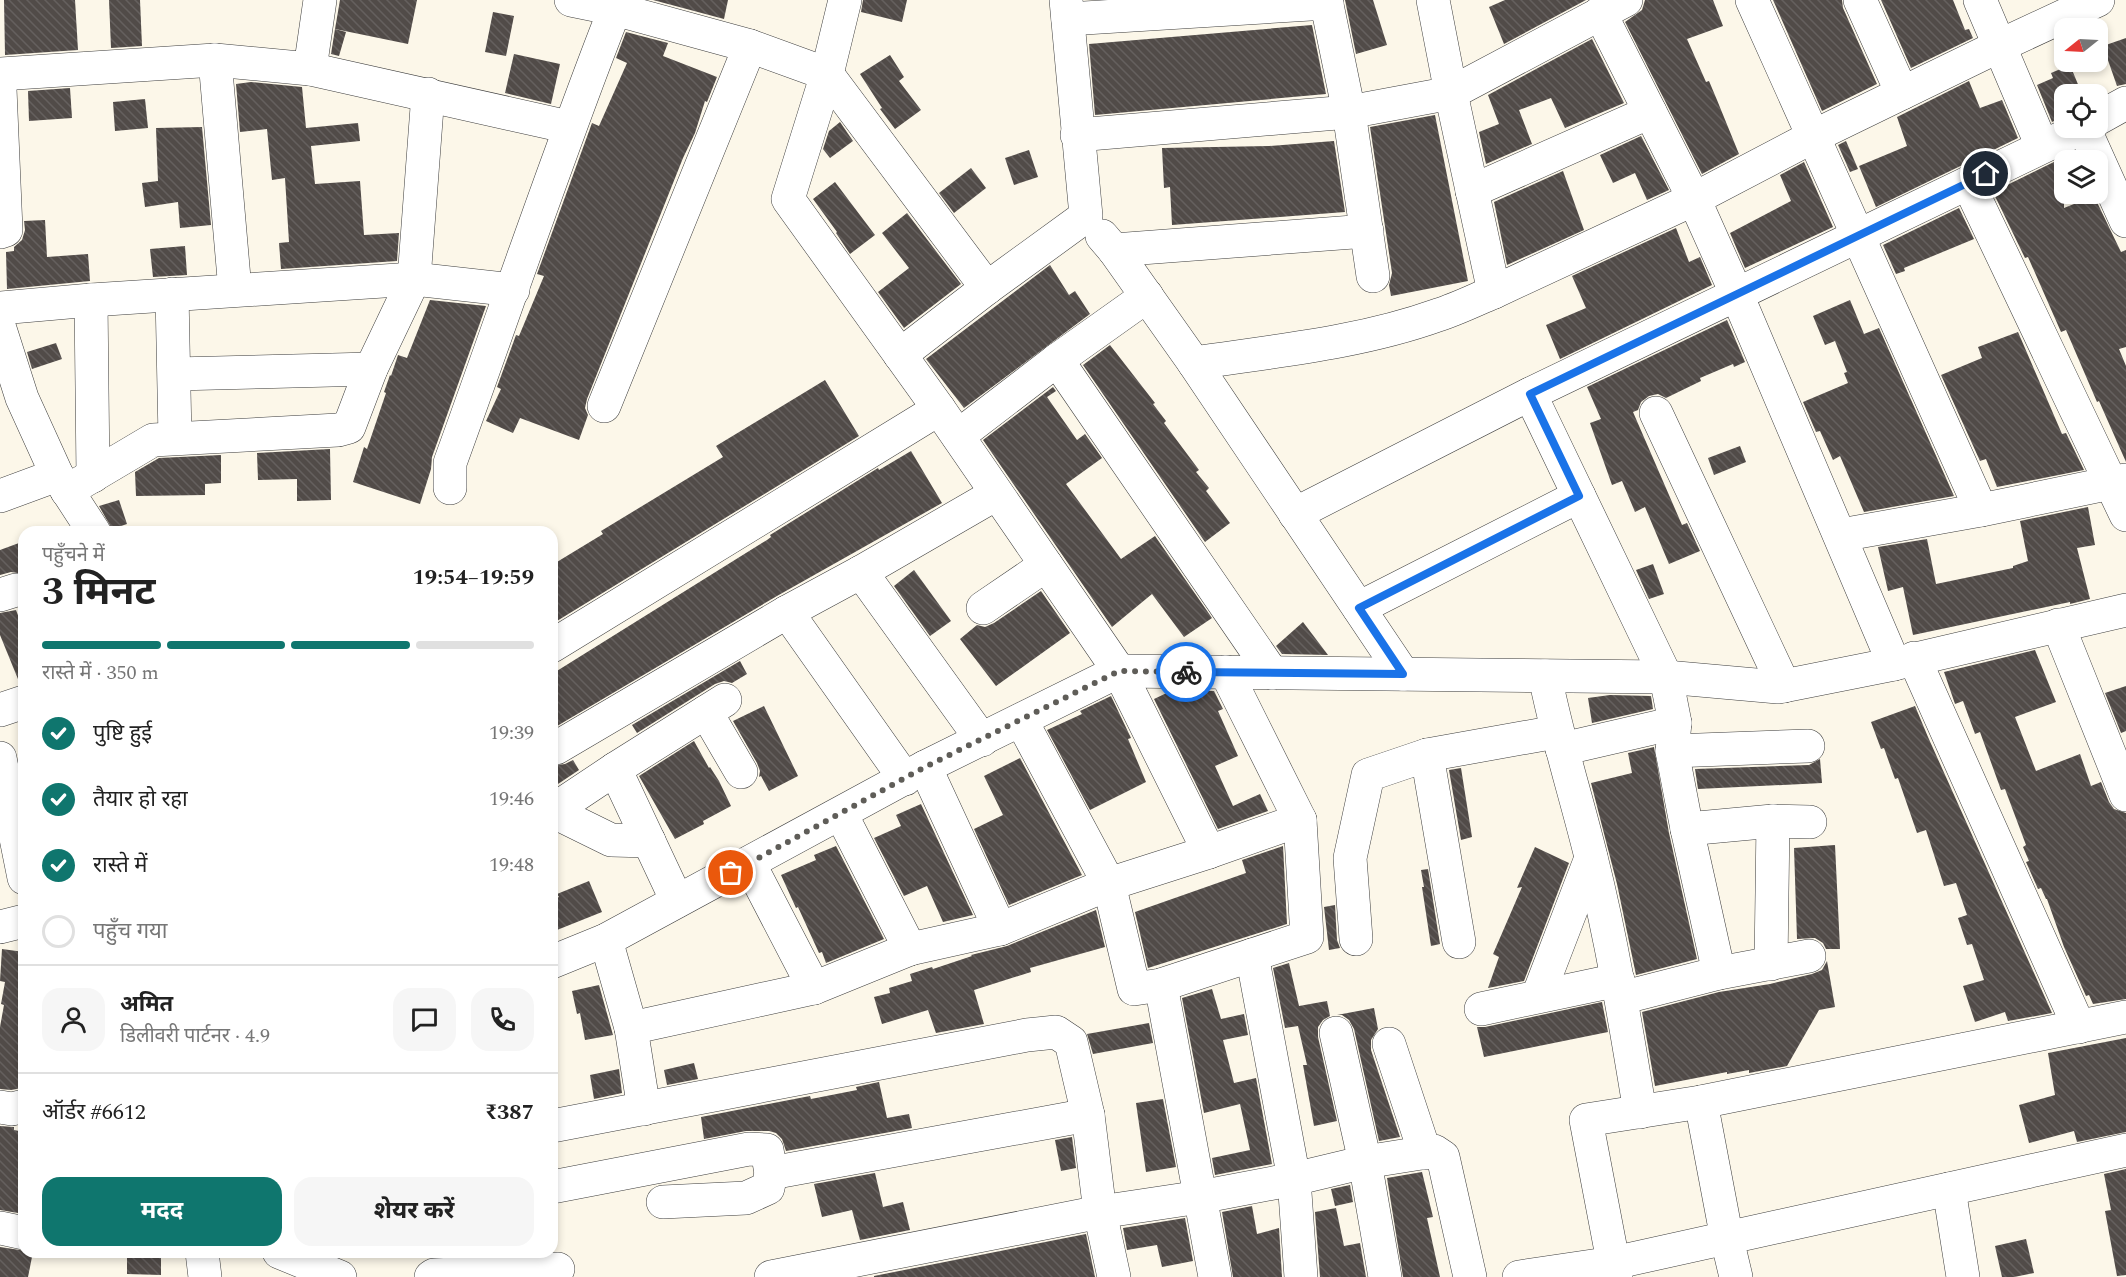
<!DOCTYPE html>
<html lang="hi">
<meta charset="utf-8">
<style>
:root{--surface:#fff;--page:#f6f6f6;--text:#222;--muted:#767676;--line:#e0e0e0;--accent:#0f766e}
body{margin:0;font-family:Spectral,"Noto Sans Devanagari",serif;background:var(--page);color:var(--text);height:100vh;display:flex;flex-direction:column;font-size:22px;white-space:nowrap}
*{box-sizing:border-box;margin:0}
p{font-size:20px;color:var(--muted)}
.icon{flex:none;width:33px;height:33px;fill:none;stroke:currentColor;stroke-width:2;stroke-linecap:round;stroke-linejoin:round}
.map{position:relative;flex:1;overflow:hidden}
.details{position:absolute;left:18px;top:526px;width:540px;height:732px;display:flex;flex-direction:column;background:var(--surface);border-radius:18px;box-shadow:0 3px 9px #0003}
.details>*{flex:none}
.needle{width:39px;rotate:252deg}
.controls{position:absolute;left:2054px;top:18px;display:grid;gap:12px}
.controls a{display:grid;place-items:center;width:54px;height:54px;border-radius:12px;background:var(--surface);box-shadow:0 3px 9px #0003;font-size:30px}
.pin{position:absolute;display:grid;place-items:center;width:51px;height:51px;color:#fff;margin:-26px;border:3px solid #fff;border-radius:50%;box-shadow:0 2px 6px #0007}
.courier{position:absolute;display:grid;place-items:center;width:60px;height:60px;margin:-30px;border:4px solid #1a73e8;border-radius:50%;background:#fff;color:#222;box-shadow:0 2px 8px #0007}
.head em{font-style:normal;font-weight:700}
.head div{display:flex;flex-direction:column-reverse}
.head{display:flex;align-items:center;justify-content:space-between;height:102px;padding:0 24px}
h1{font-size:39px;font-weight:700;line-height:45px}
.bar{display:grid;grid-template-columns:repeat(4,1fr);gap:9px 6px;align-content:center;height:72px;padding:0 24px}
.bar i{height:8px;border-radius:4px;background:var(--line)}
.bar .current{background:var(--accent)}
.bar p{grid-column:span 4}
.line{display:flex;align-items:center;gap:15px;padding:0 24px;border-top:2px solid var(--line)}
.line div{flex:1}
.round{display:grid;place-items:center;flex:none;width:63px;height:63px;border-radius:18px;background:var(--page)}
ol{padding:0 24px;list-style:none}
li{display:flex;align-items:center;gap:18px;height:66px}
li p{margin-inline-start:auto}
li .icon{padding:6px;border-radius:50%;background:var(--accent);color:#fff;stroke-width:4}
li:last-child{color:var(--muted)}
li i{width:33px;height:33px;border:3px solid var(--line);border-radius:50%}
.action{display:flex;gap:12px;margin-top:auto;padding:12px 24px}
.action a{flex:1;height:69px;border-radius:18px;background:var(--accent);color:#fff;font-size:24px;font-weight:700;line-height:69px;text-align:center}
.action a+a{background:var(--page);color:var(--text)}
.map>svg:first-child{display:block}
.building{fill:url(#building-back-hatch)}
.lines{fill:none;stroke-linecap:round;stroke-linejoin:round}
.minor-casing{stroke:#3d3d3d;stroke-width:34}
.minor{stroke:#fff;stroke-width:33}
.done{stroke:#5f5d58;stroke-width:6;stroke-dasharray:0 10.8}
.route{stroke:#1a73e8;stroke-width:8}
</style>
<div class="map">
<svg width="2126" height="1277" viewBox="0 0 2126 1277">
<defs>
<pattern id="building-back-hatch" width="6" height="6" patternUnits="userSpaceOnUse" patternTransform="scale(1.5)"><rect width="6" height="6" fill="#514b48"/><path d="M-1 5l2 2M0 0l6 6M5-1l2 2" fill="none" stroke="#65605e"/></pattern>
</defs>
<rect width="100%" height="100%" fill="#fcf7e9"/>
<g class="building">
<polygon points="4,0 75,0 78,50 5,55"/>
<polygon points="109,0 140,0 142,46 111,48"/>
<polygon points="340,0 417,0 408,44 335,29"/>
<polygon points="653,0 728,0 724,19"/>
<polygon points="863,0 907,0 902,22 861,12"/>
<polygon points="1345,0 1373,0 1387,45 1356,54"/>
<polygon points="1505,0 1586,0 1504,44 1489,7"/>
<polygon points="1645,0 1713,0 1723,26 1687,39 1706,82 1709,81 1717,100 1739,154 1702,174 1625,22 1642,10"/>
<polygon points="1773,0 1842,0 1843,8 1877,84 1822,111"/>
<polygon points="1881,0 1953,0 1965,30 1969,29 1973,38 1911,68"/>
<polygon points="493,12 514,16 506,56 485,52"/>
<polygon points="1312,25 1326,94 1095,115 1089,44"/>
<polygon points="335,29 346,32 339,56 331,54"/>
<polygon points="626,32 668,43 663,56 717,77 707,102 705,101 695,133 683,158 587,399 585,408 588,415 579,440 520,418 513,433 486,421 501,389 497,387 516,335 519,336 544,276 537,274 592,123 599,126 627,63 616,58"/>
<polygon points="2126,38 2126,84 2117,86 2103,46"/>
<polygon points="1592,39 1624,103 1565,128 1551,98 1519,110 1532,144 1486,164 1479,132 1499,124 1488,95"/>
<polygon points="514,54 560,64 551,104 505,93"/>
<polygon points="890,55 904,77 899,81 921,110 895,129 880,109 882,108 860,74"/>
<polygon points="2070,65 2082,94 2064,94 2064,116 2052,122 2037,85 2053,78 2051,73"/>
<polygon points="1969,81 1980,108 2002,100 2018,138 1876,207 1859,166 1907,146 1897,117"/>
<polygon points="251,82 302,87 306,128 358,123 360,141 311,146 315,184 360,181 364,235 399,233 397,261 281,269 279,243 289,242 285,178 272,180 267,129 240,132 236,84"/>
<polygon points="70,88 72,118 29,121 28,91"/>
<polygon points="145,99 148,128 115,131 113,102"/>
<polygon points="1435,115 1468,281 1391,296 1389,285 1392,273 1370,127"/>
<polygon points="840,122 853,141 830,158 823,149 829,131"/>
<polygon points="202,127 211,225 180,228 178,202 145,207 142,183 158,181 156,128"/>
<polygon points="1641,136 1669,190 1647,200 1635,173 1613,183 1600,155"/>
<polygon points="1334,141 1345,212 1172,225 1170,187 1164,188 1162,148 1269,146"/>
<polygon points="1846,141 1858,169 1850,172 1838,145"/>
<polygon points="1029,150 1038,177 1014,185 1005,158"/>
<polygon points="2064,157 2064,208 2094,196 2121,252 2126,250 2126,347 2119,349 2126,366 2126,462 2099,401 2097,402 2066,330 2061,332 2028,257 2025,258 1993,192"/>
<polygon points="1804,162 1833,227 1745,268 1730,233 1791,201 1780,175"/>
<polygon points="971,168 986,188 954,213 939,193"/>
<polygon points="1563,171 1584,230 1507,265 1494,202"/>
<polygon points="835,182 875,235 850,254 836,233 837,232 813,199"/>
<polygon points="1959,208 1974,239 1904,268 1905,271 1896,274 1883,245"/>
<polygon points="907,213 961,284 904,328 878,292 909,268 882,233"/>
<polygon points="45,220 47,257 88,254 90,281 7,289 6,252 14,251 14,247 22,240 25,230 24,221"/>
<polygon points="1676,228 1689,262 1700,257 1712,285 1560,359 1546,325 1586,308 1572,276"/>
<polygon points="185,246 187,275 153,277 150,249"/>
<polygon points="1050,265 1069,295 1075,291 1090,314 964,408 926,359"/>
<polygon points="430,300 486,306 432,457 431,469 420,504 353,482 364,447 367,449 386,393 384,392 390,375 391,376 398,355 407,358"/>
<polygon points="1850,300 1864,334 1879,328 1954,496 1864,512 1840,456 1833,460 1820,431 1816,432 1803,402 1848,383 1844,373 1847,372 1835,341 1825,345 1813,316"/>
<polygon points="1727,320 1745,362 1734,367 1733,364 1700,378 1701,381 1666,398 1658,394 1649,396 1641,402 1638,410 1633,412 1682,525 1687,523 1700,551 1669,564 1645,507 1635,512 1622,481 1612,485 1590,423 1601,419 1587,387"/>
<polygon points="2018,332 2062,434 2066,433 2084,470 1997,487 1986,459 1980,461 1941,375 1982,358 1978,347"/>
<polygon points="56,343 62,359 32,369 27,352"/>
<polygon points="1110,345 1155,403 1153,404 1166,421 1164,423 1199,470 1196,472 1209,488 1206,491 1230,523 1205,542 1083,365"/>
<polygon points="825,380 859,436 552,624 552,565 603,534 601,531 723,457 716,446"/>
<polygon points="1053,387 1056,391 1047,397 1077,440 1085,434 1102,458 1066,484 1121,559 1155,536 1212,618 1184,637 1152,594 1112,627 983,440"/>
<polygon points="1740,446 1746,462 1714,475 1708,458"/>
<polygon points="330,449 331,500 297,501 297,479 258,480 257,453"/>
<polygon points="911,451 942,503 777,596 552,729 552,674 767,540 771,537 770,535 878,468 879,470"/>
<polygon points="221,455 221,483 205,484 205,495 136,496 135,472 159,458"/>
<polygon points="119,500 127,524 112,529 99,506"/>
<polygon points="2088,507 2095,545 2077,548 2090,599 2070,604 2070,602 1913,635 1903,587 1888,591 1878,547 1927,539 1936,584 2013,568 2013,566 2028,561 2020,521"/>
<polygon points="19,543 24,558 24,574 11,572 0,575 0,550"/>
<polygon points="1653,564 1664,594 1649,599 1636,570"/>
<polygon points="914,570 951,621 930,636 894,586"/>
<polygon points="1041,591 1070,633 996,686 960,639 977,625 985,627 994,623"/>
<polygon points="16,610 24,631 24,684 20,684 0,635 0,613"/>
<polygon points="1303,622 1328,655 1282,654 1276,646"/>
<polygon points="2035,650 2056,702 2015,717 2036,771 2080,754 2091,786 2101,782 2109,802 2114,809 2126,813 2126,999 2093,1004 2089,995 2086,996 2064,947 2047,899 2046,899 2041,888 2038,889 2026,862 2029,861 2023,847 2026,845 2005,789 2001,790 1980,732 1975,734 1963,701 1955,704 1944,672"/>
<polygon points="740,661 747,674 732,683 724,681 715,684 637,733 632,725"/>
<polygon points="2126,686 2126,731 2121,733 2105,693"/>
<polygon points="1173,690 1214,691 1223,709 1218,711 1238,756 1215,766 1233,806 1260,794 1268,811 1218,829 1154,699"/>
<polygon points="1610,695 1651,696 1653,709 1592,723 1588,698"/>
<polygon points="1111,696 1131,738 1128,739 1146,782 1090,810 1047,730 1082,714 1080,711"/>
<polygon points="764,706 798,776 769,791 761,776 759,777 760,771 757,763 733,721"/>
<polygon points="1915,706 1928,737 2052,1013 2008,1021 2005,1012 1975,1022 1963,986 1984,980 1972,944 1967,945 1958,918 1967,915 1956,883 1944,886 1926,830 1917,833 1898,778 1895,779 1884,748 1881,749 1871,722"/>
<polygon points="694,741 709,768 710,767 719,781 731,806 703,821 704,824 675,839 639,776"/>
<polygon points="1654,747 1669,833 1697,959 1636,975 1617,884 1591,783 1632,773 1628,753"/>
<polygon points="1020,758 1082,875 1009,905 974,829 1003,815 984,776"/>
<polygon points="1820,759 1822,783 1698,789 1695,769 1809,765"/>
<polygon points="573,760 579,770 552,788 552,766 565,764"/>
<polygon points="1461,768 1472,837 1461,840 1449,770"/>
<polygon points="921,804 973,915 943,922 927,886 904,896 874,838 901,826 896,815"/>
<polygon points="1835,845 1840,949 1826,949 1823,943 1815,938 1797,939 1794,848"/>
<polygon points="836,846 884,939 826,963 822,952 819,953 798,907 796,908 781,875 816,860 814,855"/>
<polygon points="1283,846 1287,924 1148,968 1135,912 1246,873 1242,860"/>
<polygon points="1535,847 1569,863 1524,981 1488,988 1499,957 1493,954 1522,887 1517,888"/>
<polygon points="1428,869 1440,944 1431,946 1422,887 1424,887 1421,870"/>
<polygon points="589,881 602,912 552,932 552,900 559,897 557,894"/>
<polygon points="1335,905 1337,940 1340,948 1329,950 1324,907"/>
<polygon points="1096,910 1105,947 1030,968 1031,972 974,990 984,1024 936,1033 928,1010 882,1024 874,997 890,993 889,988 912,981 910,974 932,967 933,969 972,956 971,955 1007,946"/>
<polygon points="2,949 24,952 24,1078 22,1088 11,1090 0,1089 0,1027 4,1005 1,1004 5,982 0,981"/>
<polygon points="1827,961 1835,1007 1819,1010 1787,1066 1749,1073 1749,1070 1727,1074 1727,1072 1655,1086 1642,1012 1719,992 1770,984 1812,974 1822,970"/>
<polygon points="1289,963 1299,1006 1327,1001 1330,1016 1323,1020 1318,1027 1318,1037 1337,1121 1314,1126 1303,1065 1307,1065 1298,1026 1285,1028 1273,968"/>
<polygon points="599,985 613,1035 585,1040 580,1013 577,1014 572,991"/>
<polygon points="1212,989 1221,1019 1244,1014 1248,1035 1223,1040 1234,1083 1256,1078 1272,1164 1215,1175 1212,1158 1250,1150 1240,1104 1204,1113 1182,998"/>
<polygon points="1602,1002 1608,1032 1484,1057 1477,1027 1485,1027"/>
<polygon points="1374,1008 1378,1029 1371,1040 1371,1050 1400,1137 1379,1141 1354,1029 1349,1020 1342,1015 1337,1015"/>
<polygon points="1149,1023 1153,1043 1093,1054 1087,1034"/>
<polygon points="2126,1038 2126,1132 2077,1142 2074,1131 2029,1143 2019,1105 2055,1095 2048,1053"/>
<polygon points="694,1063 698,1079 667,1085 664,1070"/>
<polygon points="619,1069 622,1093 594,1099 590,1075"/>
<polygon points="879,1082 887,1118 909,1114 912,1128 786,1151 782,1139 776,1133 769,1131 746,1131 704,1139 701,1117 810,1096 811,1099 857,1090 856,1087"/>
<polygon points="1163,1099 1176,1167 1146,1172 1136,1103"/>
<polygon points="0,1126 14,1127 14,1130 24,1132 24,1214 0,1210"/>
<polygon points="1072,1137 1076,1168 1061,1171 1055,1140"/>
<polygon points="2126,1169 2126,1275 2117,1276 2105,1211 2111,1210 2104,1174"/>
<polygon points="1422,1172 1433,1217 1427,1218 1440,1277 1403,1277 1387,1178"/>
<polygon points="875,1173 883,1207 903,1202 910,1230 860,1240 852,1210 822,1217 814,1184"/>
<polygon points="1350,1185 1353,1202 1335,1206 1331,1189"/>
<polygon points="1252,1206 1257,1234 1279,1228 1282,1277 1233,1277 1222,1212"/>
<polygon points="1336,1208 1344,1246 1360,1243 1366,1277 1320,1277 1315,1212"/>
<polygon points="1185,1218 1193,1261 1162,1267 1157,1245 1127,1250 1123,1228"/>
<polygon points="1086,1234 1095,1277 874,1277 874,1276"/>
<polygon points="2026,1239 2034,1273 2014,1277 2002,1277 1995,1246"/>
<polygon points="0,1247 33,1252 28,1277 0,1277"/>
<polygon points="127,1252 161,1252 161,1275 127,1274"/>
</g>
<g class="lines">
<defs>
<g id="minor">
<polyline points="571,0 615,9 750,46 827,74 987,288"/>
<polyline points="845,0 827,74 788,199 939,409 1119,671 1209,852"/>
<polyline points="1326,0 1349,112 1373,276"/>
<polyline points="1433,0 1451,93 1494,292 1694,199 1814,136 1999,46 2098,0"/>
<polyline points="1752,0 1981,510"/>
<polyline points="1860,0 1902,93"/>
<polyline points="1980,0 2042,146"/>
<polyline points="1600,13 1694,199 1737,295 1894,664"/>
<polyline points="1068,19 1327,3"/>
<polyline points="215,60 235,290"/>
<polyline points="310,69 320,0"/>
<polyline points="0,74 215,60 310,69 569,127"/>
<polyline points="0,89 6,230 0,232"/>
<polyline points="2097,119 2126,103"/>
<polyline points="2084,128 2126,221"/>
<polyline points="1077,135 1349,112 1451,93 1626,0"/>
<polyline points="1968,183 2126,515"/>
<polyline points="1472,191 1650,112"/>
<polyline points="1102,236 1114,250 1367,231"/>
<polyline points="1114,250 1194,363 1403,674"/>
<polyline points="172,294 175,438"/>
<polyline points="91,300 93,476"/>
<polyline points="0,308 91,300 414,279 513,290"/>
<polyline points="0,329 22,398 57,475 94,532"/>
<polyline points="900,355 987,288 1086,216 1066,0"/>
<polyline points="1057,360 1272,673"/>
<path d="M1194 363C1275 351 1360 343 1438 315 1457 309 1475 300 1494 292"/>
<polyline points="175,374 371,369"/>
<polyline points="1530,394 1666,677 1675,723 1672,751 1687,829 1719,973"/>
<polyline points="604,406 750,46"/>
<polyline points="1656,413 1784,686"/>
<polyline points="958,436 1057,360 1147,296"/>
<path d="M450 488V463C505 312 556 159 615 9"/>
<polyline points="67,491 153,440 338,430 349,427 371,369 414,279 428,94"/>
<polyline points="0,496 57,475"/>
<polyline points="1295,514 1530,394 2082,128"/>
<polyline points="1841,535 1981,510 2126,480"/>
<polyline points="861,572 982,740"/>
<polyline points="0,595 16,590"/>
<polyline points="983,608 1046,565"/>
<polyline points="1359,608 1579,496"/>
<polyline points="2058,625 2126,795"/>
<polyline points="552,646 939,409"/>
<polyline points="1914,658 2079,1027"/>
<path d="M1545 676C1557 737 1576 796 1591 857 1612 941 1626 1027 1640 1112"/>
<polyline points="0,710 24,702"/>
<polyline points="706,712 741,772"/>
<polyline points="1021,720 1109,884 1134,989 1161,985 1307,937 1300,820 1226,672"/>
<polyline points="556,748 787,612"/>
<polyline points="1562,749 1675,723"/>
<polyline points="1672,751 1808,746"/>
<polyline points="1427,755 1459,942"/>
<polyline points="0,758 24,878"/>
<polyline points="925,767 1000,929"/>
<polyline points="615,769 677,901"/>
<polyline points="905,779 787,612 861,572 996,494"/>
<polyline points="552,811 615,769 725,700"/>
<polyline points="552,811 611,840 649,841"/>
<polyline points="841,814 910,949"/>
<polyline points="1687,829 1773,821 1810,822"/>
<polyline points="749,863 814,988"/>
<polyline points="0,927 24,921"/>
<polyline points="1356,939 1350,858 1368,775 1427,755 1556,732"/>
<polyline points="606,940 631,1028 644,1109"/>
<polyline points="1252,955 1294,1179 1301,1277"/>
<polyline points="552,962 606,940 925,767 1119,671 1666,677 1778,687 1894,664 2126,610"/>
<polyline points="1771,964 1773,821"/>
<polyline points="1161,985 1215,1277"/>
<polyline points="1538,996 1591,858"/>
<polyline points="1621,998 1719,973 1809,956"/>
<polyline points="1481,1009 1618,980"/>
<polyline points="631,1028 814,988 910,949 1000,929 1109,884 1209,852 1300,820"/>
<polyline points="1336,1033 1365,1162 1385,1277"/>
<polyline points="1389,1044 1425,1153"/>
<polyline points="1701,1102 1727,1239 1736,1277"/>
<polyline points="0,1107 12,1109 24,1106"/>
<polyline points="552,1126 1027,1035 1056,1032 1071,1042 1088,1115 1100,1212 1114,1277"/>
<polyline points="552,1187 749,1149 767,1150 771,1173"/>
<polyline points="1949,1189 1963,1277"/>
<polyline points="663,1202 746,1198 768,1188 771,1173 1088,1115"/>
<polyline points="0,1228 24,1233"/>
<polyline points="202,1252 205,1277"/>
<polyline points="279,1252 340,1277"/>
<polyline points="431,1277 434,1275 558,1269"/>
<polyline points="771,1277 1100,1212 1200,1197 1294,1179 1365,1162 1434,1151 1443,1157 1470,1277"/>
<polyline points="1519,1277 1613,1263 2126,1150"/>
<polyline points="1616,1277 1586,1120 1701,1102 2126,1017"/>
</g>
</defs>
<use href="#minor" class="minor-casing"/>
<use href="#minor" class="minor"/>
</g>
<g class="lines">
<polyline class="done" points="731,873 925,767 1119,671 1186,672"/>
<polyline class="route" points="1186,672 1403,674 1359,608 1579,496 1530,394 1986,174"/>
</g>
</svg>
<div class="controls">
<a><svg class="needle" viewBox="-14 -14 28 28"><path d="M0-13l5 13h-10z" fill="#e53935"/><path d="M0 13l5-13h-10z" fill="#767676"/></svg></a>
<a><svg class="icon" aria-label="locate" viewBox="0 0 24 24"><circle cx="12" cy="12" r="6"/><path d="M12 2v4M12 18v4M2 12h4M18 12h4"/></svg></a>
<a><svg class="icon" aria-label="layers" viewBox="0 0 24 24"><path d="M12 4l9 5-9 5-9-5zM3 14l9 5 9-5"/></svg></a>
</div>
<div class="pin" style="left:731px;top:873px;background:#ea580c"><svg class="icon" aria-label="bag" viewBox="0 0 24 24"><path d="M5 8h14l-1 12H6zM9 8a3 3 0 0 1 6 0"/></svg></div>
<div class="pin" style="left:1986px;top:174px;background:#1f2937"><svg class="icon" aria-label="home" viewBox="0 0 24 24"><path d="M3 11l9-7 9 7M6 9v11h12V9"/></svg></div>
<div class="courier" style="left:1186px;top:672px"><svg class="icon" aria-label="bike" viewBox="0 0 24 24"><circle cx="6" cy="16" r="4"/><circle cx="18" cy="16" r="4"/><path d="M6 16l4-8h5l3 8M10 8l3 8H6M13 5h3"/></svg></div>
<section class="details">
<div class="head"><div><h1>3 मिनट</h1><p>पहुँचने में</p></div><em>19:54–19:59</em></div>
<div class="bar"><i class="current"></i><i class="current"></i><i class="current"></i><i></i><p>रास्ते में · 350 m</p></div>
<ol>
<li><svg class="icon" aria-label="check" viewBox="0 0 24 24"><path d="M5 12l5 5 9-10"/></svg>पुष्टि हुई<p>19:39</p></li>
<li><svg class="icon" aria-label="check" viewBox="0 0 24 24"><path d="M5 12l5 5 9-10"/></svg>तैयार हो रहा<p>19:46</p></li>
<li><svg class="icon" aria-label="check" viewBox="0 0 24 24"><path d="M5 12l5 5 9-10"/></svg>रास्ते में<p>19:48</p></li>
<li><i></i>पहुँच गया</li>
</ol>
<div class="line" style="height:108px"><a class="round"><svg class="icon" aria-label="person" viewBox="0 0 24 24"><circle cx="12" cy="8" r="4"/><path d="M4 21q1-7 8-7t8 7"/></svg></a><div><b>अमित</b><p>डिलीवरी पार्टनर · 4.9</p></div><a class="round"><svg class="icon" aria-label="chat" viewBox="0 0 24 24"><path d="M4 5h16v11H9l-5 4z"/></svg></a><a class="round"><svg class="icon" aria-label="phone" viewBox="0 0 24 24"><path d="M5 4h4l2 5-3 2q2 4 5 5l2-3 5 2v4C11 20 4 13 5 4z"/></svg></a></div>
<div class="line" style="height:78px"><div>ऑर्डर #6612</div><b>₹387</b></div>
<div class="action"><a>मदद</a><a>शेयर करें</a></div>
</section>
</div>
